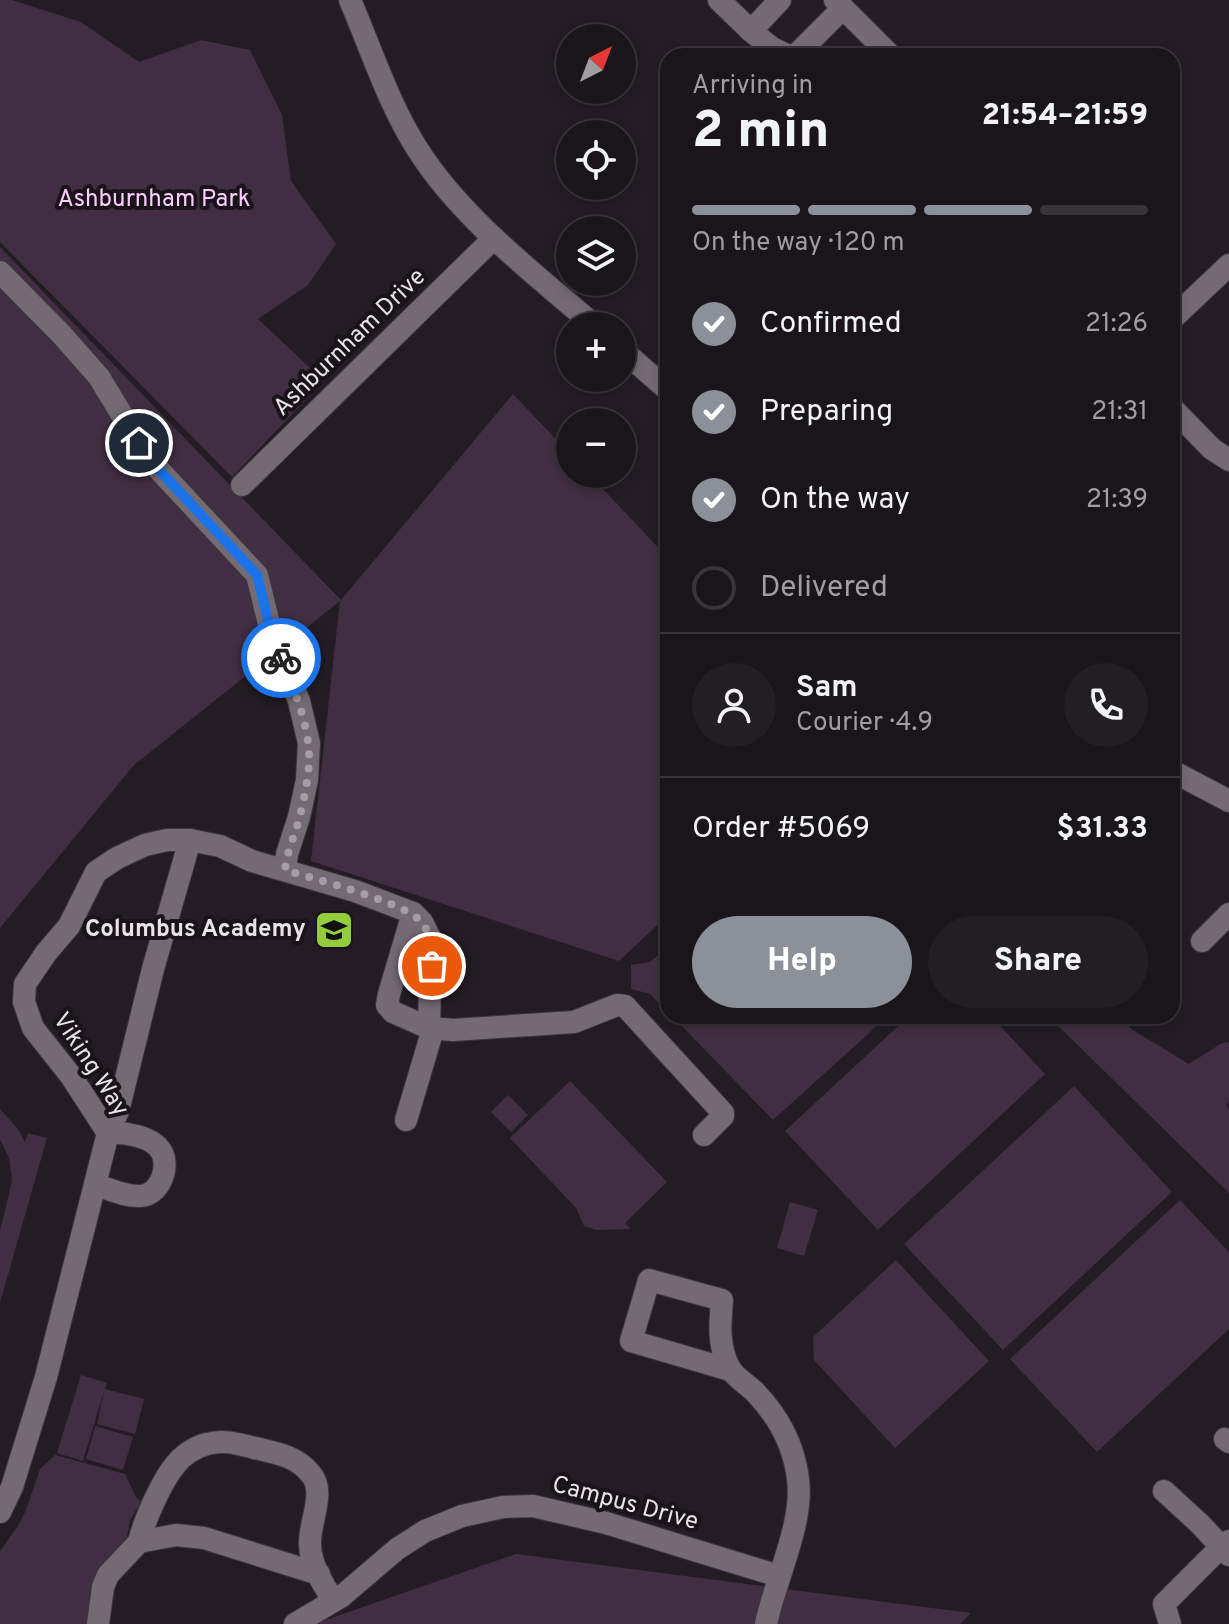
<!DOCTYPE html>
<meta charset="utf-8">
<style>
:root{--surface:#1a151b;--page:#231e24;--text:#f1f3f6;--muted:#9f9fa3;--line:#38343a;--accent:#8c9099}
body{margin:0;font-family:Overpass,sans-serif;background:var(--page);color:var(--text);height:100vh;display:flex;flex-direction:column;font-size:30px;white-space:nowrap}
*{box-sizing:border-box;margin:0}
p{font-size:26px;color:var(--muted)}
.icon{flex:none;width:44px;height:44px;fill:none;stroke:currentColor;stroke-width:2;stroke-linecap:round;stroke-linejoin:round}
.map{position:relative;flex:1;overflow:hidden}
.panel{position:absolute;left:660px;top:48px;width:520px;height:976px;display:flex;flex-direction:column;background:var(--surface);border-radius:24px;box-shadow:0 4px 12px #0003,0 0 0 2px var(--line)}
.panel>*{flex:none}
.needle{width:52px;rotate:42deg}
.tools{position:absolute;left:556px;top:24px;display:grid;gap:16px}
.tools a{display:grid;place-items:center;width:80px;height:80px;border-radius:50%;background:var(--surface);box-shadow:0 4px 12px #0003,0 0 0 2px var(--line);font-size:40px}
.pin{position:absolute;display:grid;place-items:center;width:68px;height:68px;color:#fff;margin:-34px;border:4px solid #fff;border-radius:50%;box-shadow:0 2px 8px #0007}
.courier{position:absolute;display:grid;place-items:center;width:80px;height:80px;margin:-40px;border:6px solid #1a73e8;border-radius:50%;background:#fff;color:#222;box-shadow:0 2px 10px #0007}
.summary em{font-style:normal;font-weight:800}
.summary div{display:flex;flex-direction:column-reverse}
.summary{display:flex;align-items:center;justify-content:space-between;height:136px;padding:0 32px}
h1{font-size:52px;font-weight:800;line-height:60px}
.bar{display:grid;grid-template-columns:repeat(4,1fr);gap:12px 8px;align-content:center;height:96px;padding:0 32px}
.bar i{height:10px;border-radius:6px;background:var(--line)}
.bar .on{background:var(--accent)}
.bar p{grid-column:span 4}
.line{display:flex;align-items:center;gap:20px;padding:0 32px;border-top:2px solid var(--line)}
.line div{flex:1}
.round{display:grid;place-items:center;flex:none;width:84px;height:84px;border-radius:42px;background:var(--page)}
ol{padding:0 32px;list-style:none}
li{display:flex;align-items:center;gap:24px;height:88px}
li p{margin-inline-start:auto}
li .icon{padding:8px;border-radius:50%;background:var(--accent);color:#fff;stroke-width:4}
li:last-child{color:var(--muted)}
li i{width:44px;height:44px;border:4px solid var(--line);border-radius:50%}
.primary-button{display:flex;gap:16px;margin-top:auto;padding:16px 32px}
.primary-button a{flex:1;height:92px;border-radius:48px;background:var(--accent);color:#fff;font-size:32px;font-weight:800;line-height:92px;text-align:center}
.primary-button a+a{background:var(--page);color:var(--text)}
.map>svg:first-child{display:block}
.green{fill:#412e42}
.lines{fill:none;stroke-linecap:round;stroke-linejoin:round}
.minor-casing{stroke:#3d373d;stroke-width:24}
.minor{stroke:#736a74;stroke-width:22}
.done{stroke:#a49da4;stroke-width:8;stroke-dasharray:0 14.4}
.route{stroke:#1a73e8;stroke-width:10}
.labels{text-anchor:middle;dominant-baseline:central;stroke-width:8;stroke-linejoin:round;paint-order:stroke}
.park-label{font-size:24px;fill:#fbcefd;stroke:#1a131a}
.street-label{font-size:24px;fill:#e9e3e9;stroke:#1a131a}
.poi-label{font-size:24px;font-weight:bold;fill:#e9e3e9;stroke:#1a131a;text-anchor:end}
</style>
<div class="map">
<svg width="1229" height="1624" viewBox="0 0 1229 1624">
<rect width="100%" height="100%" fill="#231c24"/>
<g class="green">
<polygon points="0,0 12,0 81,22 139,62 201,40 250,50 282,115 291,181 336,244 308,285 258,319 324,381 232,477 0,242"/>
<polygon points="0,247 341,600 513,394 570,454 570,474 589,474 668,558 668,915 619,961 311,861 340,601 134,765 0,928"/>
<polygon points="668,947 668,1012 650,994 631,989 631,965 650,962"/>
<polygon points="672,1016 888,1016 773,1120"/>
<polygon points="909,1016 991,1016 1045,1074 878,1230 785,1131"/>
<polygon points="1048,1016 1122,1016 1131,1029 1189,1064 1222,1043 1229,1042 1229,1101 1226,1105 1229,1110 1229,1193"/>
<polygon points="570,1081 667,1182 625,1223 631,1229 596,1230 584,1226 576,1208 510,1138"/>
<polygon points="1074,1086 1172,1192 1003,1350 904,1244"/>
<polygon points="508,1095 528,1115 511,1132 491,1112"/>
<polygon points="0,1109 18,1129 25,1142 28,1133 47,1138 0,1303 0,1231 12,1181 9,1158 0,1139"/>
<polygon points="1180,1200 1229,1252 1229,1329 1097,1452 1010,1359"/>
<polygon points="790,1202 818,1210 804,1256 777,1248"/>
<polygon points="896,1260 989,1361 895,1448 814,1360 813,1337"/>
<polygon points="81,1375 107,1383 105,1389 144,1399 135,1434 97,1424 104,1391 83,1461 57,1453"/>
<polygon points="95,1426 133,1437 123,1470 86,1459"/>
<polygon points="55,1455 125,1474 136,1497 141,1502 130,1520 127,1537 103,1563 95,1576 90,1595 89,1624 0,1624 0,1551 18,1526 26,1510 40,1469"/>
<polygon points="516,1554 971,1613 960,1624 314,1624"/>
</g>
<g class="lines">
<defs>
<g id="minor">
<path d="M350 0C371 49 389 105 418 150 462 219 534 273 595 326"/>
<polyline points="719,0 751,31 780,0"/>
<polyline points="835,0 891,56"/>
<polyline points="751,31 772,48 789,56"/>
<polyline points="790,56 797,54 843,8"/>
<polyline points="0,272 62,335 99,377 148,458 257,575 272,636 299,701 309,743 307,780 299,817 287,854 285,870"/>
<polyline points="1172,319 1229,265"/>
<polyline points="622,350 668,390"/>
<polyline points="1172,408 1212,449 1229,460"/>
<polyline points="242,485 494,238"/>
<polyline points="1172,771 1229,801"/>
<polyline points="413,913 389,994 387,1005 393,1012 429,1028 453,1030 574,1022 617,1005 625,1006 723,1113 723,1116 704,1135"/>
<polyline points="1202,941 1229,914"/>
<polyline points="406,1120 433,1029"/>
<path d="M96 1185C109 1189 126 1197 140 1196 159 1196 171 1167 161 1151 152 1136 124 1132 108 1133L118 1111 153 969 190 840"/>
<path d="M730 1370 631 1341 649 1280 722 1300C720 1323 718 1346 729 1367 734 1377 747 1384 755 1392 779 1417 794 1445 798 1479 804 1523 775 1580 766 1624"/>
<polyline points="1225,1439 1229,1442"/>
<polyline points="1164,1491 1199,1523 1229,1555"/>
<polyline points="0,1512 12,1487 46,1377 108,1133 71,1076 33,1028 24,1002 25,984 46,953 69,926 96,872 117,858 145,845 167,840 190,840 220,846 252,861 355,891 413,913 422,922 431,940 429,1028"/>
<path d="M139 1542C144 1521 162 1480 176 1464 183 1455 195 1447 207 1444 223 1439 239 1444 255 1448 276 1453 296 1456 310 1473 327 1491 309 1522 310 1544 310 1563 323 1586 334 1600"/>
<polyline points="98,1624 103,1587 108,1575 139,1542 176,1535 204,1538 319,1574"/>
<polyline points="295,1624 342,1596 397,1549 425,1531 462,1516 503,1507 533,1506 606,1523 779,1576"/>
<polyline points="1170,1624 1164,1604 1216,1552 1229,1541"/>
</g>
</defs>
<use href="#minor" class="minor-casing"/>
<use href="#minor" class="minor"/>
</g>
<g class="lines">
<path class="done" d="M281 658C292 685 304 712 308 742 312 765 305 793 300 816 295 835 287 851 285 870 314 879 409 903 423 924 432 937 432 951 432 966"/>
<polyline class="route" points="139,443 148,458 257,575 272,636 281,658"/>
</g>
<defs>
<symbol id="school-square" viewBox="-11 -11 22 22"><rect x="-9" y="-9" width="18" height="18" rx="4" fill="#93cd3e" stroke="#1a131a"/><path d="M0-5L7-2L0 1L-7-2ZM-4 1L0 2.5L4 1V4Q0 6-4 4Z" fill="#111"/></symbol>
</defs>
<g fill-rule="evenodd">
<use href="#school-square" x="312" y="908" width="44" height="44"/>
</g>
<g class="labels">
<g class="park-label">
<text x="154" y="200">Ashburnham Park</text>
</g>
<g class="street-label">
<text transform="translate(350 343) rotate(-44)">Ashburnham Drive</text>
<text transform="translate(90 1065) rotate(57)">Viking Way</text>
<text transform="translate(625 1504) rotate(15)">Campus Drive</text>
</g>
<g class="poi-label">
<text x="306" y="930">Columbus Academy</text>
</g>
</g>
</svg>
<div class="tools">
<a><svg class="needle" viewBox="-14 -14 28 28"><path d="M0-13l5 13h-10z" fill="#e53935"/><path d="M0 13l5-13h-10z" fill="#9f9fa3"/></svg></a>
<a><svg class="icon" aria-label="locate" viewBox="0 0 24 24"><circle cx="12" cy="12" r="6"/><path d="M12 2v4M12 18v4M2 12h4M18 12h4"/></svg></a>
<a><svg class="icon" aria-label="layers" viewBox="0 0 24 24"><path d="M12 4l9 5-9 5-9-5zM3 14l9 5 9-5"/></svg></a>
<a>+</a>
<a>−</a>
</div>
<div class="pin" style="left:432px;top:966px;background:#ea580c"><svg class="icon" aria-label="bag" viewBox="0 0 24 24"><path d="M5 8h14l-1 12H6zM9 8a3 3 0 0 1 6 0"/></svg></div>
<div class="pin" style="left:139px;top:443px;background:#1f2937"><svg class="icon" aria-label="home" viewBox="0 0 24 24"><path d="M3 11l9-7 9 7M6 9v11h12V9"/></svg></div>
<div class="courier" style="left:281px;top:658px"><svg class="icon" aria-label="bike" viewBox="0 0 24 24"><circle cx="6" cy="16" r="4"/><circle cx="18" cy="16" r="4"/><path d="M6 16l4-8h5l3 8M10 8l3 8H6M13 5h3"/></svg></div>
<section class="panel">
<div class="summary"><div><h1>2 min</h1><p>Arriving in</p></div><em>21:54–21:59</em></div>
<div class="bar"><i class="on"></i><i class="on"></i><i class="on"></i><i></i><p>On the way · 120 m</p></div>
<ol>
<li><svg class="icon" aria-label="check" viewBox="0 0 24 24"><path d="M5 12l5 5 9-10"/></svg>Confirmed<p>21:26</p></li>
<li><svg class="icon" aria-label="check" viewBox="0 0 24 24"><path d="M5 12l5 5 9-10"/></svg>Preparing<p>21:31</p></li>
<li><svg class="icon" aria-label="check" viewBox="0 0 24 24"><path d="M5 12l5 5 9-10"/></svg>On the way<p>21:39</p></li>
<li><i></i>Delivered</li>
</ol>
<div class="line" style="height:144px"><a class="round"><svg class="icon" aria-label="person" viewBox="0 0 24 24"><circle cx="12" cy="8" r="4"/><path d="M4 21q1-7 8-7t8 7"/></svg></a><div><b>Sam</b><p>Courier · 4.9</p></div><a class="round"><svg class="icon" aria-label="phone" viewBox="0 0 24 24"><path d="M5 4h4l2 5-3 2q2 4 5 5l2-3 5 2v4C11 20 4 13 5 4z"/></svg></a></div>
<div class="line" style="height:104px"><div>Order #5069</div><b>$31.33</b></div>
<div class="primary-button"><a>Help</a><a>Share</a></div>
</section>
</div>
